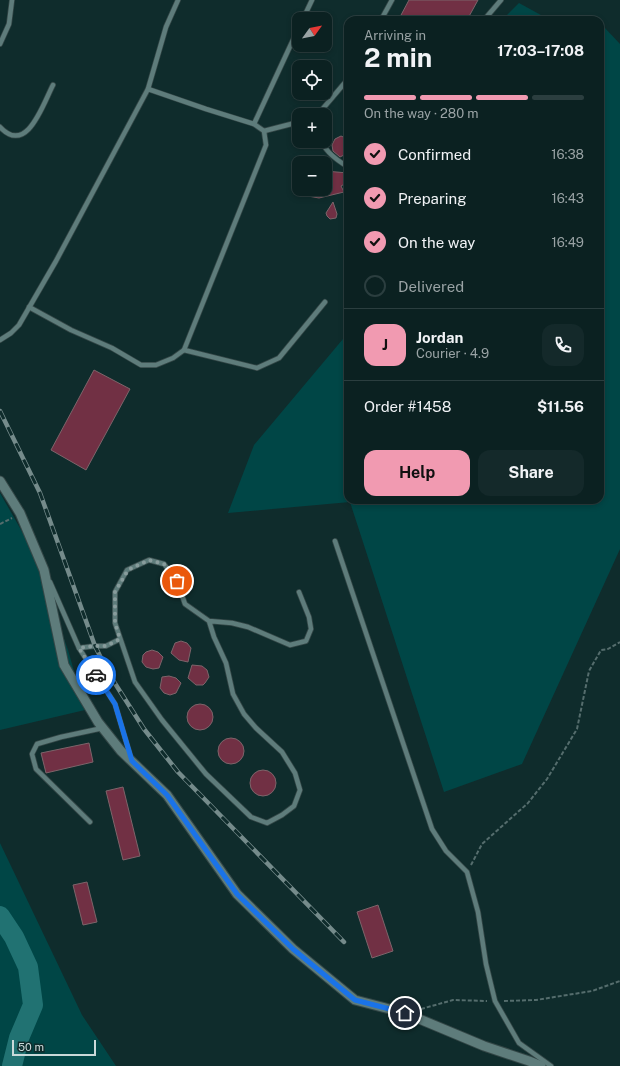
<!DOCTYPE html>
<meta charset="utf-8">
<style>
:root{--surface:#0b2121;--page:#14292a;--text:#f1f3f6;--muted:#9aa3a5;--line:#2b3e3f;--accent:#f19ab1}
body{margin:0;font-family:"Public Sans",sans-serif;background:var(--page);color:var(--text);height:100vh;display:flex;flex-direction:column;font-size:15px;white-space:nowrap}
*{box-sizing:border-box;margin:0}
p{font-size:13px;color:var(--muted)}
.icon{flex:none;width:22px;height:22px;fill:none;stroke:currentColor;stroke-width:2;stroke-linecap:round;stroke-linejoin:round}
.map{position:relative;flex:1;overflow:hidden}
.side{position:absolute;left:344px;top:16px;width:260px;height:488px;display:flex;flex-direction:column;background:var(--surface);border-radius:12px;box-shadow:0 2px 6px #0003,0 0 0 1px var(--line)}
.side>*{flex:none}
.needle{width:26px;rotate:57deg}
.buttons{position:absolute;left:292px;top:12px;display:grid;gap:8px}
.buttons a{display:grid;place-items:center;width:40px;height:40px;border-radius:8px;background:var(--surface);box-shadow:0 2px 6px #0003,0 0 0 1px var(--line);font-size:20px}
.scale{position:absolute;left:12px;bottom:10px;width:84px;box-sizing:border-box;padding-left:4px;border:2px solid #c9d9d9;border-top:0;font-size:11px;line-height:14px;white-space:nowrap;color:#c9d9d9;-webkit-text-stroke:3px #0f2c2c;paint-order:stroke}
.pin{position:absolute;display:grid;place-items:center;width:34px;height:34px;color:#fff;margin:-17px;border:2px solid #fff;border-radius:50%;box-shadow:0 1px 4px #0007}
.courier{position:absolute;display:grid;place-items:center;width:40px;height:40px;margin:-20px;border:3px solid #1a73e8;border-radius:50%;background:#fff;color:#222;box-shadow:0 1px 5px #0007}
.summary em{font-style:normal;font-weight:700}
.summary div{display:flex;flex-direction:column-reverse}
.summary{display:flex;align-items:center;justify-content:space-between;height:68px;padding:0 20px}
h1{font-size:26px;font-weight:700;line-height:30px}
.bar{display:grid;grid-template-columns:repeat(4,1fr);gap:6px 4px;align-content:center;height:48px;padding:0 20px}
.bar i{height:5px;border-radius:3px;background:var(--line)}
.bar .active{background:var(--accent)}
.bar p{grid-column:span 4}
.line{display:flex;align-items:center;gap:10px;padding:0 20px;border-top:1px solid var(--line)}
.line div{flex:1}
.round{display:grid;place-items:center;flex:none;width:42px;height:42px;border-radius:12px;background:var(--page)}
ol{padding:0 20px;list-style:none}
li{display:flex;align-items:center;gap:12px;height:44px}
li p{margin-inline-start:auto}
li .icon{padding:4px;border-radius:50%;background:var(--accent);color:#111;stroke-width:4}
li:last-child{color:var(--muted)}
li i{width:22px;height:22px;border:2px solid var(--line);border-radius:50%}
.action{display:flex;gap:8px;margin-top:auto;padding:8px 20px}
.action a{flex:1;height:46px;border-radius:12px;background:var(--accent);color:#111;font-size:16px;font-weight:700;line-height:46px;text-align:center}
.action a+a{background:var(--page);color:var(--text)}
.map>svg:first-child{display:block}
.green{fill:#004646}
.lines{fill:none;stroke-linecap:round;stroke-linejoin:round}
.river{stroke:#217272;stroke-width:20}
.building{fill:#713044;stroke:#7d646a}
.lane-casing{stroke:#344747;stroke-width:6}
.street-casing{stroke:#344747;stroke-width:11}
.path{stroke:#556d6d;stroke-width:2;stroke-dasharray:4 2;stroke-linecap:butt}
.lane{stroke:#5e7c7b;stroke-width:4.5}
.street{stroke:#5e7c7b;stroke-width:9}
.rail-casing{stroke:#758b8b;stroke-width:4.5}
.rail{stroke:#0f2c2c;stroke-width:3;stroke-dasharray:9;stroke-linecap:butt}
.done{stroke:#889c9c;stroke-width:4;stroke-dasharray:0 7.2}
.route{stroke:#1a73e8;stroke-width:5}
</style>
<div class="map">
<svg width="620" height="1066" viewBox="0 0 620 1066">
<rect width="100%" height="100%" fill="#0f2c2c"/>
<g class="green">
<polygon points="519,3 550,20 502,20"/>
<polygon points="604,27 620,44 620,549 522,764 444,792 350,502 228,513 254,445 348,333 348,500 600,500 600,28"/>
<polygon points="0,493 32,549 68,650 85,710 0,730"/>
<polygon points="0,843 82,1015 116,1066 0,1066"/>
</g>
<g class="lines">
<polyline class="river" points="0,916 14,937 28,967 33,1005 19,1038 12,1066"/>
</g>
<g class="building">
<polygon points="409,0 478,0 467,20 405,20 400,17"/>
<polygon points="341,136 348,139 348,153 340,157 333,151 332,145 335,139"/>
<polygon points="325,171 348,173 348,182 341,186 344,192 319,198 297,194 297,189 325,189"/>
<polygon points="333,202 337,214 336,218 330,219 327,216 326,213"/>
<polygon points="94,370 130,389 86,470 51,450"/>
<polygon points="181,641 187,643 191,648 188,662 179,660 171,653 175,643"/>
<polygon points="152,650 158,652 163,657 159,668 153,669 146,667 142,662 143,655 146,652"/>
<polygon points="192,665 202,666 207,670 209,677 205,683 203,685 196,685 188,678"/>
<polygon points="169,676 176,678 181,683 176,693 170,695 164,693 160,688 162,677"/>
<circle cx="200" cy="717" r="13"/>
<circle cx="231" cy="751" r="13"/>
<polygon points="89,743 93,762 46,773 41,753"/>
<circle cx="263" cy="783" r="13"/>
<polygon points="123,787 140,856 123,860 106,791"/>
<polygon points="87,882 97,922 83,925 73,885"/>
<polygon points="378,905 393,951 372,958 357,912"/>
</g>
<g class="lines">
<defs>
<g id="lane">
<polyline points="303,19 312,0"/>
<polyline points="381,20 392,0"/>
<polyline points="484,20 501,0"/>
<polyline points="0,44 9,24 12,0"/>
<polyline points="314,115 320,112 348,79"/>
<polyline points="254,124 299,27"/>
<path d="M0 127C27 156 43 104 53 85"/>
<polyline points="264,131 299,122"/>
<path d="M321 141C327 153 337 160 348 167"/>
<polyline points="29,307 71,330 112,348 141,365 156,365 173,358 184,350 266,145 264,131 254,124 206,109 148,89"/>
<polyline points="0,340 11,333 19,325 56,261 148,89 166,27 178,0"/>
<polyline points="184,350 257,368 279,358 325,302"/>
<polyline points="335,541 432,829 446,851 467,872 478,912 486,964 495,1001 519,1043 551,1066"/>
<polyline points="50,582 79,648 115,704 131,758"/>
<polyline points="209,621 214,637 226,663 233,694 244,714 256,728 282,752 295,773 300,790 294,806 282,815 267,823 251,817 206,774 162,720 135,682 115,623 115,592 127,570 149,560 164,564 177,581 185,604 209,621 232,623 248,627 290,645 306,641 311,629 309,617 299,592"/>
<polyline points="79,648 95,646 106,646 120,639"/>
<polyline points="90,822 36,769 32,754 37,744 61,737 103,728"/>
</g>
<polyline id="street" points="0,481 20,513 44,570 64,665 98,722 121,751 167,795 237,894 293,949 355,1000 405,1013 484,1046 529,1061 541,1066"/>
</defs>
<use href="#lane" class="lane-casing"/>
<use href="#street" class="street-casing"/>
<g class="path">
<polyline points="0,524 12,518"/>
<polyline points="471,865 482,844 528,803 547,779 577,729 589,671 601,650 608,649 620,642"/>
<polyline points="504,1001 536,1000 592,991 620,981"/>
<polyline points="421,1009 453,1000 487,1001"/>
</g>
<use href="#lane" class="lane"/>
<use href="#street" class="street"/>
<defs>
<polyline id="rail" points="0,411 40,493 95,646 109,674 144,729 178,772 344,942"/>
</defs>
<use href="#rail" class="rail-casing"/>
<use href="#rail" class="rail"/>
</g>
<g class="lines">
<polyline class="done" points="96,675 79,648 95,646 106,646 120,639 115,623 115,592 128,570 149,560 164,564 177,581"/>
<polyline class="route" points="96,675 115,704 132,761 167,795 237,894 293,949 355,1000 405,1013"/>
</g>
</svg>
<div class="buttons">
<a><svg class="needle" viewBox="-14 -14 28 28"><path d="M0-13l5 13h-10z" fill="#e53935"/><path d="M0 13l5-13h-10z" fill="#9aa3a5"/></svg></a>
<a><svg class="icon" aria-label="locate" viewBox="0 0 24 24"><circle cx="12" cy="12" r="6"/><path d="M12 2v4M12 18v4M2 12h4M18 12h4"/></svg></a>
<a>+</a>
<a>−</a>
</div>
<div class="scale">50 m</div>
<div class="pin" style="left:177px;top:581px;background:#ea580c"><svg class="icon" aria-label="bag" viewBox="0 0 24 24"><path d="M5 8h14l-1 12H6zM9 8a3 3 0 0 1 6 0"/></svg></div>
<div class="pin" style="left:405px;top:1013px;background:#1f2937"><svg class="icon" aria-label="home" viewBox="0 0 24 24"><path d="M3 11l9-7 9 7M6 9v11h12V9"/></svg></div>
<div class="courier" style="left:96px;top:675px"><svg class="icon" aria-label="car" viewBox="0 0 24 24"><path d="M5 17H2v-5l4-1 3-4h7l3 4 3 1v5h-3M9 17h6M6 11h13"/><circle cx="7" cy="17" r="2"/><circle cx="17" cy="17" r="2"/></svg></div>
<section class="side">
<div class="summary"><div><h1>2 min</h1><p>Arriving in</p></div><em>17:03–17:08</em></div>
<div class="bar"><i class="active"></i><i class="active"></i><i class="active"></i><i></i><p>On the way · 280 m</p></div>
<ol>
<li><svg class="icon" aria-label="check" viewBox="0 0 24 24"><path d="M5 12l5 5 9-10"/></svg>Confirmed<p>16:38</p></li>
<li><svg class="icon" aria-label="check" viewBox="0 0 24 24"><path d="M5 12l5 5 9-10"/></svg>Preparing<p>16:43</p></li>
<li><svg class="icon" aria-label="check" viewBox="0 0 24 24"><path d="M5 12l5 5 9-10"/></svg>On the way<p>16:49</p></li>
<li><i></i>Delivered</li>
</ol>
<div class="line" style="height:72px"><b class="round" style="background:var(--accent);color:#111">J</b><div><b>Jordan</b><p>Courier · 4.9</p></div><a class="round"><svg class="icon" aria-label="phone" viewBox="0 0 24 24"><path d="M5 4h4l2 5-3 2q2 4 5 5l2-3 5 2v4C11 20 4 13 5 4z"/></svg></a></div>
<div class="line" style="height:52px"><div>Order #1458</div><b>$11.56</b></div>
<div class="action"><a>Help</a><a>Share</a></div>
</section>
</div>
